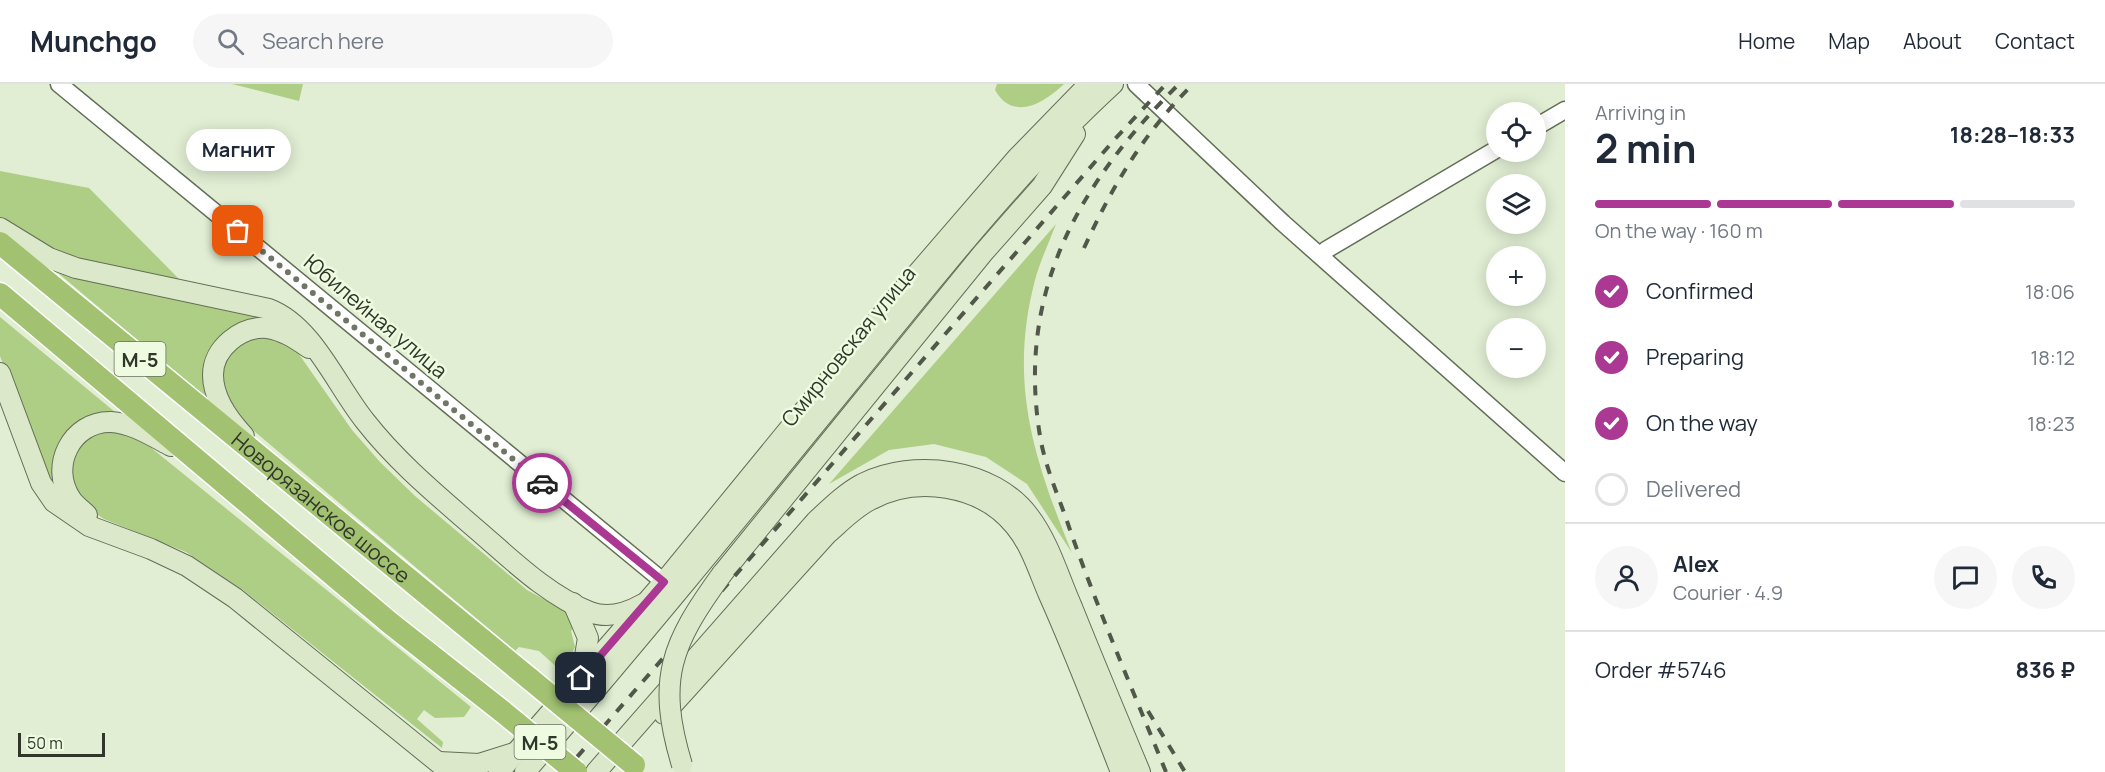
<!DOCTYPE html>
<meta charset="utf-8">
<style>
:root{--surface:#fff;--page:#f6f6f7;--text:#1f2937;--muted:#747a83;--line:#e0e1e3;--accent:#ab3893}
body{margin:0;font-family:Manrope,sans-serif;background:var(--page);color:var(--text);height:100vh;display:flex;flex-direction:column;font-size:22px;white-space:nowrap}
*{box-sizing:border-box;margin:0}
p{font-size:20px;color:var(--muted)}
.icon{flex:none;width:33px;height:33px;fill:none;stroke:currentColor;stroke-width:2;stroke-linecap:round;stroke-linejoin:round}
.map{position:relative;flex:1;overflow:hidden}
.sheet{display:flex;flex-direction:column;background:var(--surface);width:540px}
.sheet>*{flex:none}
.controls{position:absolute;left:1486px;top:18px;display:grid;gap:12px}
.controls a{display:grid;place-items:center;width:60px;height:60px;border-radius:50%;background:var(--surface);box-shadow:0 3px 15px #0003;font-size:30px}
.scale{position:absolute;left:18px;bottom:15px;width:87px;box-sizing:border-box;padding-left:6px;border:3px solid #31362b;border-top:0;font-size:16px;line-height:21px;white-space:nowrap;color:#31362b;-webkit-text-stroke:4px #eefbe0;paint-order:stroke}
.pin{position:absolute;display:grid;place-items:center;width:51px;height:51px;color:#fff;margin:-26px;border-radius:12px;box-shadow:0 3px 9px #0006}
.courier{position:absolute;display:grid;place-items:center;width:60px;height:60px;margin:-30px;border:4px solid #ab3893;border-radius:50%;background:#fff;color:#222;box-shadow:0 2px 8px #0007}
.bubble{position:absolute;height:42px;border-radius:21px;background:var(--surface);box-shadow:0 3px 15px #0003;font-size:20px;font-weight:700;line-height:42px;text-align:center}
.head em{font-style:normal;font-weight:700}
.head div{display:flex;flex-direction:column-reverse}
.head{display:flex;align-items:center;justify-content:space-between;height:102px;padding:0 30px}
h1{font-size:39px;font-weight:700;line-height:45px}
.bar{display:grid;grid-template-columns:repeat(4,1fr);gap:9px 6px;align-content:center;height:72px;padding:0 30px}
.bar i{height:8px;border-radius:4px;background:var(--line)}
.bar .current{background:var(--accent)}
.bar p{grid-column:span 4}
.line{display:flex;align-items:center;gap:15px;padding:0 30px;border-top:2px solid var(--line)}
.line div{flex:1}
.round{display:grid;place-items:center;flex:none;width:63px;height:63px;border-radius:32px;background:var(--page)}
ol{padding:0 30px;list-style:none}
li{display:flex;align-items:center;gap:18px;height:66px}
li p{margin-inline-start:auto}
li .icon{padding:6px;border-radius:50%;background:var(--accent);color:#fff;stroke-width:4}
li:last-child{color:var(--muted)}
li i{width:33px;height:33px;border:3px solid var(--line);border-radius:50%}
header{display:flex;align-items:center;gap:36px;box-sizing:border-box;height:84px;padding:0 30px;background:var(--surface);border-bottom:2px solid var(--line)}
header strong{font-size:28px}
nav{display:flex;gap:33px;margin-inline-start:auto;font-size:21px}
.search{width:420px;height:54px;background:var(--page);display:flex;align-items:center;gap:15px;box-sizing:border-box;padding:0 21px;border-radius:33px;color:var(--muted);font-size:22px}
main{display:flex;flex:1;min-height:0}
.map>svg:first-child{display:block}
.green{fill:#aecd85}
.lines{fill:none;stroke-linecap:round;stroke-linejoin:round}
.tertiary-casing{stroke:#636e56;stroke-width:19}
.secondary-casing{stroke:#636e56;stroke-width:22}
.trunk-casing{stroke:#fff;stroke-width:25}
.tertiary{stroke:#fff;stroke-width:16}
.secondary{stroke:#dce8ca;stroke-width:20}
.trunk{stroke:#a2c272;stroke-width:22}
.rail{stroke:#515749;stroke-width:4;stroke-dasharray:10 10;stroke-linecap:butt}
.secondary-bridge-casing{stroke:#636e56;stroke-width:22;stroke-linecap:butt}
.trunk-bridge-casing{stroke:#fff;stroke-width:25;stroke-linecap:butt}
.secondary-bridge{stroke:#dce8ca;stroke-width:20}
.trunk-bridge{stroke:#a2c272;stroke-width:22}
.done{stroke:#6f7666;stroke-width:6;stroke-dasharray:0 10.8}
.route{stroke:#ab3893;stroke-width:8}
.labels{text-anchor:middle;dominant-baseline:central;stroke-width:5;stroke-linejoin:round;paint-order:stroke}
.shield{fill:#eefbe0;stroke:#6a7161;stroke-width:1.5}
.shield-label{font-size:20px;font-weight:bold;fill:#31362b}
.street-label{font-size:21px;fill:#31362b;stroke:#eefbe0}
</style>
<header>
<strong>Munchgo</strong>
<div class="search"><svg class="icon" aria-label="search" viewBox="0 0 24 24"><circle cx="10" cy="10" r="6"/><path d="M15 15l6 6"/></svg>Search here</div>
<nav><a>Home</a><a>Map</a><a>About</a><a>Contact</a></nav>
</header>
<main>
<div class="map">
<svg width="1565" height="688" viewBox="0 0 1565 688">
<rect width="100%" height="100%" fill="#e1eed3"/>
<g class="green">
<polygon points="232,0 303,0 299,17"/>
<path d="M997 0H1064C1044 19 1013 38 995 6Z"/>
<polygon points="0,87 89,104 180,196 77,178 0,137"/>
<path d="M1056 140C1049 159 1040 177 1035 196 1008 299 1034 375 1072 469L1027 400 986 373 934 360 889 366 829 400Z"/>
<polygon points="59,187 110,201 266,233 244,238 204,312 58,189"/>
<path d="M0 233 115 328C106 337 86 336 74 342 53 353 51 383 56 403L47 399 0 272Z"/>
<polygon points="249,253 276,253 296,266 352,346 380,378 415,412 527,506 565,527 576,540 571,547 575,563 562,588 539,567 519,563 515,567 235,331 219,298 225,270"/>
<path d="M106 345 129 350 144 358 471 623 464 633 435 634 424 626 417 635 443 658 442 664 243 506 186 468 104 435 89 425 70 398C75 361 70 359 106 345Z"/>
</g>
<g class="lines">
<defs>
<g id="tertiary">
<polyline points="59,0 664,498"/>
<polyline points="1136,0 1283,139 1565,389"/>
<polyline points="1536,43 1565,26"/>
<polyline points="1326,166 1497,65"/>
</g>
<g id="secondary">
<path d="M0 144 49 174 76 184 269 225C313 242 336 301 365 337 397 378 437 411 476 445 511 475 547 511 590 528 608 535 627 529 643 520"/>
<polyline points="0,289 41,399 54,418 89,442 151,465 187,482 235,514 450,688"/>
<path d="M244 352C229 336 213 314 213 291 213 264 241 242 267 244 283 246 296 255 309 264"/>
<path d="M87 431C82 426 75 421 71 415 49 383 71 337 111 338 132 339 152 352 171 362"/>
<polyline points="722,490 983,169 1042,102 1075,50"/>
<polyline points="573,519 588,554 582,590"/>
<path d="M664 630 827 450C841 438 854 424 870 416 916 391 981 400 1015 442 1031 461 1039 488 1049 511 1075 569 1098 629 1121 688"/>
<polyline points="439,678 479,680 514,669"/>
<polyline points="499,688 664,498 897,213 1017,74 1089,0"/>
<path d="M525 688C635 561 742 430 848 300 932 197 1015 90 1113 0"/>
<path d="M596 688 816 437C830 424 845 409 862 400 914 374 993 384 1029 432 1049 458 1059 494 1072 523 1094 578 1117 633 1140 688"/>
</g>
<g id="trunk">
<path id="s1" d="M0 159 530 595"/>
<polyline points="0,210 390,539 503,628"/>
</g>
</defs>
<use href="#tertiary" class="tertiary-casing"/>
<use href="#secondary" class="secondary-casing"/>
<use href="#trunk" class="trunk-casing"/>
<use href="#tertiary" class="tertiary"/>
<use href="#secondary" class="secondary"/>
<use href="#trunk" class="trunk"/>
<g class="rail">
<path d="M1084 164C1113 101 1143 50 1193 0"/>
<polyline points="1148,627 1185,688"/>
<polyline points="564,688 1115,55 1166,0"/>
<path d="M1166 688C1133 607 1098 526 1069 443 1059 413 1045 383 1040 352 1016 207 1080 98 1179 0"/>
</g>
<defs>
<path id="secondary-bridge" d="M682 681C656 595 671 560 722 490"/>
<g id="trunk-bridge">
<polyline points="530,595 634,681"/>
<polyline points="503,628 576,688"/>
</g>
</defs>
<use href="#secondary-bridge" class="secondary-bridge-casing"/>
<use href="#trunk-bridge" class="trunk-bridge-casing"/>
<use href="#secondary-bridge" class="secondary-bridge"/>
<use href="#trunk-bridge" class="trunk-bridge"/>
</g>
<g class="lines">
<polyline class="done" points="238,147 542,399"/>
<polyline class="route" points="542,399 664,498 581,594"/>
</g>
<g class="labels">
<g class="shield">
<rect x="114.5" y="258" width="51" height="34" rx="4.5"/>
<rect x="514.5" y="641" width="51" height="34" rx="4.5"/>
</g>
<g class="shield-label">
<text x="140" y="275">М-5</text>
<text x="540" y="658">М-5</text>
</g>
<g class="street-label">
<text transform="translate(376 232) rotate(40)">Юбилейная улица</text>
<text transform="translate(848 262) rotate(-51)">Смирновская улица</text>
<text stroke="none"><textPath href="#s1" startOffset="416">Новорязанское шоссе</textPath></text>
</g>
</g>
</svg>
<div class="controls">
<a><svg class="icon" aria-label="locate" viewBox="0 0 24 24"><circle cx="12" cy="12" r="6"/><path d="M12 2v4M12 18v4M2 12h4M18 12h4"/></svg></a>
<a><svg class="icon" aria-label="layers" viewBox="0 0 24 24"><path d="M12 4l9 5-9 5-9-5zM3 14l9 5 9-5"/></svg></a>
<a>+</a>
<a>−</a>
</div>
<div class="scale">50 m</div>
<div class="pin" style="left:238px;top:147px;background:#ea580c"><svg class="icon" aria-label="bag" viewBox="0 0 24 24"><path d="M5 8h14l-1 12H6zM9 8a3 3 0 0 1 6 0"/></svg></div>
<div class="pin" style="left:581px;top:594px;background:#1f2937"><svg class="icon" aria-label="home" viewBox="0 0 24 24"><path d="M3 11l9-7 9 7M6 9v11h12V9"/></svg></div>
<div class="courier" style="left:542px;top:399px"><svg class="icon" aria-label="car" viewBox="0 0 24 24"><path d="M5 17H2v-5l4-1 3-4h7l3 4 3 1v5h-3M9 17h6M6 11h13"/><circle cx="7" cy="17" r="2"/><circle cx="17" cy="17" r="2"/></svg></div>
<div class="bubble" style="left:186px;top:45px;width:105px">Магнит</div>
</div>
<section class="sheet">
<div class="head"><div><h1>2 min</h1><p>Arriving in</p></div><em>18:28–18:33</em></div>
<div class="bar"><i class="current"></i><i class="current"></i><i class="current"></i><i></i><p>On the way · 160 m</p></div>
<ol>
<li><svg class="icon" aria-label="check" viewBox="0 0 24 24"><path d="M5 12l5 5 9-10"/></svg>Confirmed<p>18:06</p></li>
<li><svg class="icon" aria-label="check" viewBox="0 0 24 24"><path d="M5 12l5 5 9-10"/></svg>Preparing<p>18:12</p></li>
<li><svg class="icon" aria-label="check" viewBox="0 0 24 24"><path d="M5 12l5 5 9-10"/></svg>On the way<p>18:23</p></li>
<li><i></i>Delivered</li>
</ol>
<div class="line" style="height:108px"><a class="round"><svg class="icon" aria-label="person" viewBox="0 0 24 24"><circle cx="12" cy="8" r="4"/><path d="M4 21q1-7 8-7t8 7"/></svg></a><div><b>Alex</b><p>Courier · 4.9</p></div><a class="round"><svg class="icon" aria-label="chat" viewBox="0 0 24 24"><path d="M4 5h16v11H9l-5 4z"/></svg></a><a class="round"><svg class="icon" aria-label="phone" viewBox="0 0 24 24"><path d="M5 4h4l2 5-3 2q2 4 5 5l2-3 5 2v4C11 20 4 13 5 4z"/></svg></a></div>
<div class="line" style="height:78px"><div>Order #5746</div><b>836 ₽</b></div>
</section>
</main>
